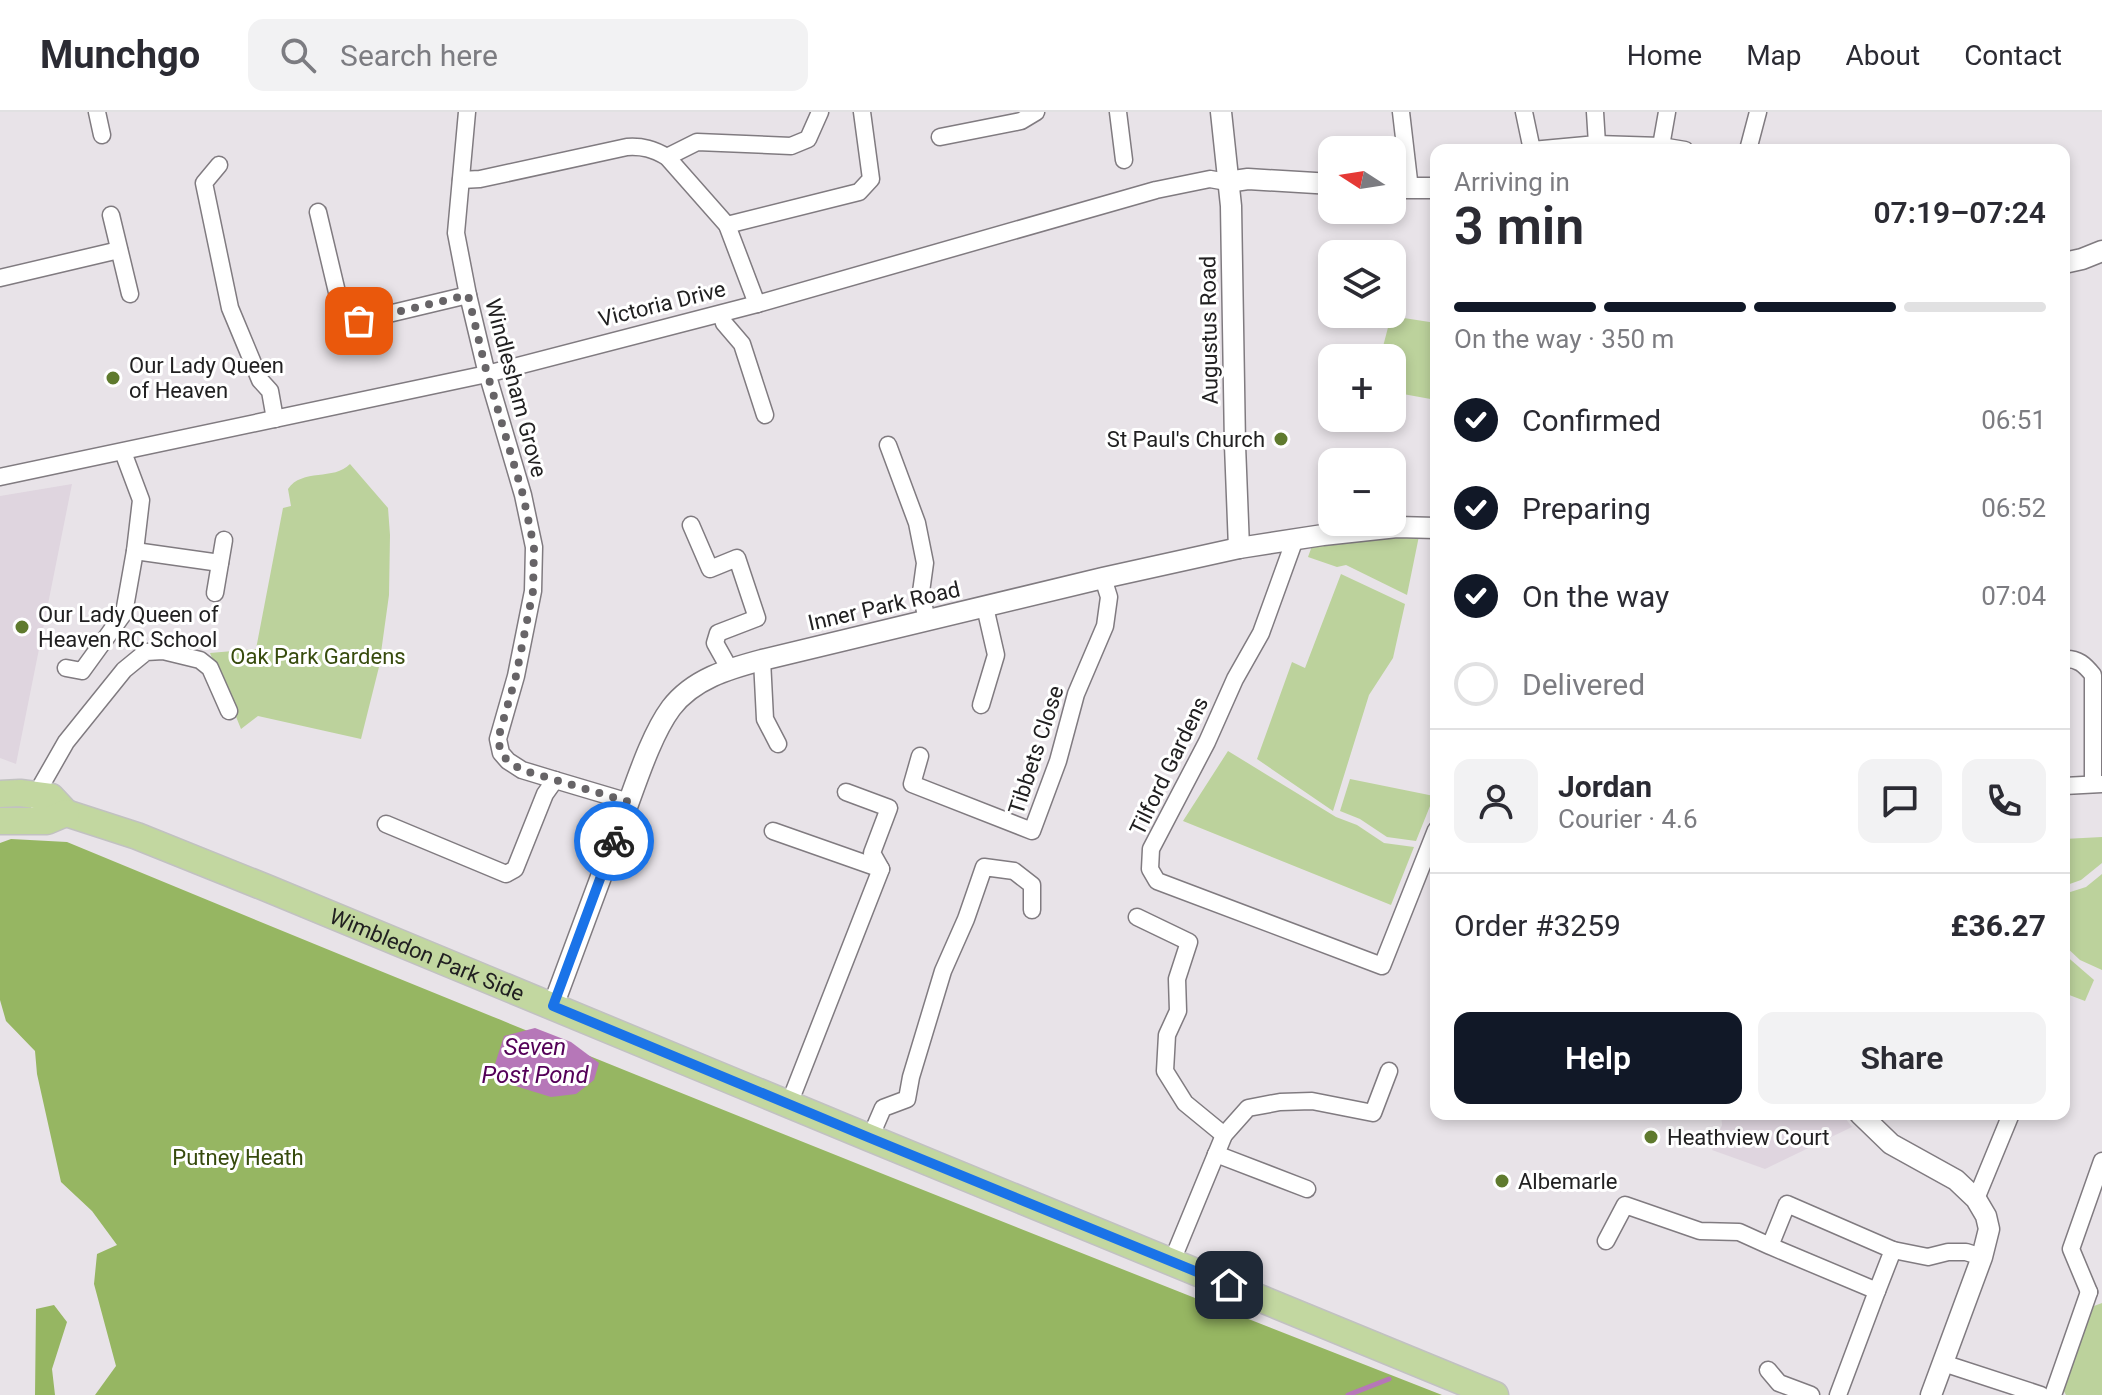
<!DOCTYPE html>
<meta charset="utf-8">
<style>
:root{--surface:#fff;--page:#f2f2f3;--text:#2b2b33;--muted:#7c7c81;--line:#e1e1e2;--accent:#111827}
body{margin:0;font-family:Roboto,sans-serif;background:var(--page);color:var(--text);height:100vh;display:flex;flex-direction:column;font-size:30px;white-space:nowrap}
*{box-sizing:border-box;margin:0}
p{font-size:26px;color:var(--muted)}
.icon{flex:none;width:44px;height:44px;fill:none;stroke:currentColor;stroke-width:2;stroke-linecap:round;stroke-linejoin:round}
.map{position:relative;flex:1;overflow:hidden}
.sheet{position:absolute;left:1430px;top:32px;width:640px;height:976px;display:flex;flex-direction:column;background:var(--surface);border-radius:16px;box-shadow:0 4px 12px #0003}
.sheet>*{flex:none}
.needle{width:52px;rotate:282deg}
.tools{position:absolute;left:1318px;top:24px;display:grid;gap:16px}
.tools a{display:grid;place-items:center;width:88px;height:88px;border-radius:16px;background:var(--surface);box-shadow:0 4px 12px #0003;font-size:40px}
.pin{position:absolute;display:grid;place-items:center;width:68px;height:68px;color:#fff;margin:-34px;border-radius:16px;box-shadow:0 4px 12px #0006}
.courier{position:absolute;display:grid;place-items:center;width:80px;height:80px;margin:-40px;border:6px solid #1a73e8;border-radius:50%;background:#fff;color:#222;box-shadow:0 2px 10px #0007}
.head em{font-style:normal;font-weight:600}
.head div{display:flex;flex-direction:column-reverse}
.head{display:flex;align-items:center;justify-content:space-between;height:136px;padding:0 24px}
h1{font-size:52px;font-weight:600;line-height:60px}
.bar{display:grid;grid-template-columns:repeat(4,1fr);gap:12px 8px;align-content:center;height:96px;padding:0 24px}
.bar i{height:10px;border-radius:6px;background:var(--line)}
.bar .active{background:var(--accent)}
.bar p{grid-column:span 4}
.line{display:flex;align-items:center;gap:20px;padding:0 24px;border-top:2px solid var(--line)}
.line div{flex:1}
.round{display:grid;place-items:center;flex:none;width:84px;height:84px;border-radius:16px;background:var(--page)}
ol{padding:0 24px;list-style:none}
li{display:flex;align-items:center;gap:24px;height:88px}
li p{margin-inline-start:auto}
li .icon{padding:8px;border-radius:50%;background:var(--accent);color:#fff;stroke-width:4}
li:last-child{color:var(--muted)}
li i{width:44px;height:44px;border:4px solid var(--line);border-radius:50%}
.cta{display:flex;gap:16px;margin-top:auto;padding:16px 24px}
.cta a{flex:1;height:92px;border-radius:16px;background:var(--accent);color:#fff;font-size:32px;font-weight:600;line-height:92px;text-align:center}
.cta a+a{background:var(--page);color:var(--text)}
header{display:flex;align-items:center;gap:48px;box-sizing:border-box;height:112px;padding:0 40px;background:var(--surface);border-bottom:2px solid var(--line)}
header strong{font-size:38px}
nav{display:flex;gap:44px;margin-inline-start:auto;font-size:28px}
.search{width:560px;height:72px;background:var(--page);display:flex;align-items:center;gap:20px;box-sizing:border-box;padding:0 28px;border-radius:16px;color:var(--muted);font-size:30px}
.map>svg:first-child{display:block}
.built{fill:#dfd5df}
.green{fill:#bcd29c}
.forest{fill:#96b662}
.water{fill:#b677b8}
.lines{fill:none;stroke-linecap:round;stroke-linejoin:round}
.stream{stroke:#b677b8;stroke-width:5}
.minor-casing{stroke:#807b80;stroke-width:19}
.tertiary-casing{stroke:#807b80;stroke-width:23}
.primary-casing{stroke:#c1c1c1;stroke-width:29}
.minor{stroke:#fff;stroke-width:16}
.tertiary{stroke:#fff;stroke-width:20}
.primary{stroke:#c2d7a0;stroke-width:26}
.done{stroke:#676467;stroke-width:8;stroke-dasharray:0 14.4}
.route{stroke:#1a73e8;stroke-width:10}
.poi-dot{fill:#5f7a2e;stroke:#fff;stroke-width:3}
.labels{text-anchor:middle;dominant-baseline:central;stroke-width:6;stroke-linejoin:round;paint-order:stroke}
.street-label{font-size:22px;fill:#212021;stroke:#fff}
.poi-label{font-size:22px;fill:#212021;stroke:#fff;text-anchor:start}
.park-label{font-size:22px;fill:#374b0d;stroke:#fff}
.water-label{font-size:24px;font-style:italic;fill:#540058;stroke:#fff}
</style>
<header>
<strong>Munchgo</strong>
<div class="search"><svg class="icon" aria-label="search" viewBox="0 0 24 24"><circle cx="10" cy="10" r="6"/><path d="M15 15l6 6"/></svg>Search here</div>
<nav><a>Home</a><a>Map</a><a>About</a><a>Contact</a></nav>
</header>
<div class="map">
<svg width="2102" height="1283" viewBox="0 0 2102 1283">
<rect width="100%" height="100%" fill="#e8e3e8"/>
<g class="built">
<polygon points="72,372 16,652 0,646 0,384"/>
<polygon points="1721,1002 1842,1002 1852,1015 1765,1057 1712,1038 1722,1013"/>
</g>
<g class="green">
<polygon points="1391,204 1436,211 1436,288 1392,280 1392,246 1380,246"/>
<path d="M350 352 388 396 390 423 389 483 379 555 361 627 258 604 241 617 210 541 256 537 283 396 291 394 288 377C302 356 334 369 350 352Z"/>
<polygon points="1419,424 1407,483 1346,453 1337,455 1308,445 1312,434 1390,425"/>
<polygon points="1341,462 1405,492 1393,546 1369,583 1333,699 1257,647 1292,550 1305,556"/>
<polygon points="1228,639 1336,705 1357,713 1384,731 1414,735 1391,793 1183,709"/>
<polygon points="1350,667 1434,684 1416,729 1387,725 1360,707 1340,699"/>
<polygon points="2102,725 2102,751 2081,768 2064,774 2064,727"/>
<polygon points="2102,762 2102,858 2080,848 2064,833 2064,782 2086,775"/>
<polygon points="2064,842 2094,868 2085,889 2064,881"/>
<polygon points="2102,1191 2102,1283 2066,1283 2062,1276 2094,1194"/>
</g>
<g class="forest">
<path d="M11 727 67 730C523 919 982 1103 1442 1283H95L116 1254 94 1172 97 1142 117 1133 92 1099 61 1070 37 962 35 939 6 909 0 888V731Z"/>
<polygon points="54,1193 67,1210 52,1257 55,1283 35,1283 36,1197"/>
</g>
<polygon class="water" points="535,916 571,930 599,951 594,968 576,982 551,985 512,973 495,952 504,924"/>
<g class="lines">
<polyline class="stream" points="1348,1283 1389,1267"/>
<defs>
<g id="minor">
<polyline points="97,0 102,23"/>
<polyline points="1118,0 1124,48"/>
<polyline points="1401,0 1410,77"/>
<polyline points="1524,0 1532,38 1597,32 1595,0"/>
<polyline points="940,25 1021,9 1036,0"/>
<polyline points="1597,32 1661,34 1685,38"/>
<polyline points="1661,34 1667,0"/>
<polyline points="1748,38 1758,0"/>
<polyline points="667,45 697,30 791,34 808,27 820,0"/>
<polyline points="219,53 204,71 230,196 260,268 270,279 275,307"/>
<path d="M461 68 480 67 627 35C643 34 653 37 667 45L727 113 757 192"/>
<polyline points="318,100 341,197 348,206 359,209 468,183"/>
<polyline points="111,103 130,182"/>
<polyline points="727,113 859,80 871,67 862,0"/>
<polyline points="0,166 119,138"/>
<polyline points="721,202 724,211 742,232 765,303"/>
<polyline points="888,333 917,411 925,451 921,480 927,509"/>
<polyline points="0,365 487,262 757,192 1156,78 1210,67 1227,70"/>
<polyline points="691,413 710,457 737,446 757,506 718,521 715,531 729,556"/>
<polyline points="1295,427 1261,521 1235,567 1207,630 1151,737 1150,757 1157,769 1382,854 1436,718"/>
<polyline points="135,439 220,451"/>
<polyline points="215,481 224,428"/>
<path d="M2064 547C2078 546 2085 553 2093 563V672"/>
<polyline points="762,548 765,607 778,632"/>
<polyline points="66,556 82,559 124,501 135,439 141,388 123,340"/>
<polyline points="981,593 996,543 985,495"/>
<polyline points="920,644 912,672 1032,719 1058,649 1076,582 1105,514 1109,485 1103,466"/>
<polyline points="555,668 629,690"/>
<polyline points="2064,674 2102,672"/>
<polyline points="846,680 889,696 872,741 881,757"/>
<polyline points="37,690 42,672 66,630 124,558 146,540 163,539 200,548 210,556 229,599"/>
<polyline points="386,712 506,762 515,757 545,682 555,668 522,658 508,649 501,641 498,627 516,564 533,479 534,435 523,383 485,254 468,183 456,121 467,0"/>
<polyline points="773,719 881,757 789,992"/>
<polyline points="1137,805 1189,830 1177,867 1178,899 1167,923 1165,959 1185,991 1224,1023"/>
<polyline points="870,1026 883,996 907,987 911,965 943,859 966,807 984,755 1014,759 1032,773 1032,798"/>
<polyline points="1216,1042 1307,1077"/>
<polyline points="1976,1087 2011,1002"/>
<polyline points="1606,1129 1625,1093 1700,1119 1739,1120 1770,1134 1787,1092 1893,1138 1877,1179 1770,1134"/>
<polyline points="1893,1138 1928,1145 1948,1140 1966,1140 1982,1145"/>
<polyline points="1172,1149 1224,1023 1248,996 1280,990 1312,989 1373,1001 1389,959"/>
<polyline points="2089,1180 2071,1137 2102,1049"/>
<polyline points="1943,1251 2041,1283"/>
<polyline points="1768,1258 1779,1271 1811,1283"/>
<polyline points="1838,1283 1877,1179"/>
<polyline points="2053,1283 2089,1180"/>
</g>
<g id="tertiary">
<polyline points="1221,0 1231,94 1235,333 1239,436"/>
<polyline points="1227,70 1248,67 1332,72"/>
<polyline points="1392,76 1436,76"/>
<polyline points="2064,151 2082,147 2102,139"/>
<path d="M553 894C577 830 600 767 624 703 636 671 651 623 671 596 693 567 728 557 762 548L1103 466 1239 436 1323 423 1397 415 1436 416"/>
<polyline points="1860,1002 1891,1032 1956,1068 1976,1087 1986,1104 1989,1117 1982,1145 1931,1283"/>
</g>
<g id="primary">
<polyline points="0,682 20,681 51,685 66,701"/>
<path id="s1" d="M66 701 137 724 269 777 870 1026 1495 1283"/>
<polyline points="0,709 47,709 66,701"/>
</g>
</defs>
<use href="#minor" class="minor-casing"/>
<use href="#tertiary" class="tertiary-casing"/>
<use href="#primary" class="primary-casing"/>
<use href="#minor" class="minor"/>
<use href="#tertiary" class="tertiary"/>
<use href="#primary" class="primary"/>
</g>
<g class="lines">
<polyline class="done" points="359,209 468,183 485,254 523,383 534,435 533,479 516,564 498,627 501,641 508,649 522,658 629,690 614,729"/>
<polyline class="route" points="614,729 553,894 870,1026 1229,1173"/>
</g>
<g class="poi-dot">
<circle cx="113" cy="266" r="8"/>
<circle cx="1281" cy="327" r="8"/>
<circle cx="22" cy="515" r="8"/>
<circle cx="1651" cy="1025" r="8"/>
<circle cx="1502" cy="1069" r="8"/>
</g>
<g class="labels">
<g class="street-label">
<text transform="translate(662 192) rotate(-14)">Victoria Drive</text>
<text transform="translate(1209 218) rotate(-91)">Augustus Road</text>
<text transform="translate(516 276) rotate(75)">Windlesham Grove</text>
<text transform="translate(884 494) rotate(-13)">Inner Park Road</text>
<text transform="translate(1036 638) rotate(-72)">Tibbets Close</text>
<text transform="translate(1169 654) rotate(-64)">Tilford Gardens</text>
<text stroke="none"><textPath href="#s1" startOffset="388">Wimbledon Park Side</textPath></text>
</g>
<g class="poi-label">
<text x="129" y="253">Our Lady Queen<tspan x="129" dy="25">of Heaven</tspan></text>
<text x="1265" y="327" text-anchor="end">St Paul's Church</text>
<text x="38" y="502">Our Lady Queen of<tspan x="38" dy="25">Heaven RC School</tspan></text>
<text x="1667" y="1025">Heathview Court</text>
<text x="1518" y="1069">Albemarle</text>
</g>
<g class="park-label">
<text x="318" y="544">Oak Park Gardens</text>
<text x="238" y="1045">Putney Heath</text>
</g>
<g class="water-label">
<text x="535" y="935">Seven<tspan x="535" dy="28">Post Pond</tspan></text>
</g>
</g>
</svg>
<div class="tools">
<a><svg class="needle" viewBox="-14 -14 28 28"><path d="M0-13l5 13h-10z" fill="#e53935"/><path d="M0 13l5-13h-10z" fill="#7c7c81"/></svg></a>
<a><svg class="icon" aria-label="layers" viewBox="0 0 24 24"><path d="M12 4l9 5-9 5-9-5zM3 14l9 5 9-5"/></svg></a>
<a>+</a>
<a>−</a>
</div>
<div class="pin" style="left:359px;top:209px;background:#ea580c"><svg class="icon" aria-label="bag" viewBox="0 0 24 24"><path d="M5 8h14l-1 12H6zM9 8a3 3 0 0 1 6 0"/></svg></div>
<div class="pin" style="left:1229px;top:1173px;background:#1f2937"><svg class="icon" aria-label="home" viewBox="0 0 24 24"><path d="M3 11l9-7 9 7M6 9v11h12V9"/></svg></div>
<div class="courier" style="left:614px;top:729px"><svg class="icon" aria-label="bike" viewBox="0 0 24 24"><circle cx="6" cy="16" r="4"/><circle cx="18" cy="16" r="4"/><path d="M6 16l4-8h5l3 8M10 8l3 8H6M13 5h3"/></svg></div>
<section class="sheet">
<div class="head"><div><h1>3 min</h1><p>Arriving in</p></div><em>07:19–07:24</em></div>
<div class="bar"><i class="active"></i><i class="active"></i><i class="active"></i><i></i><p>On the way · 350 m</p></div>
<ol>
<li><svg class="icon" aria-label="check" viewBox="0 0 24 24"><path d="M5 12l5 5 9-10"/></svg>Confirmed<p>06:51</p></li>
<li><svg class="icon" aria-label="check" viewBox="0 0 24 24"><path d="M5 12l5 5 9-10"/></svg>Preparing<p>06:52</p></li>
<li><svg class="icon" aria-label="check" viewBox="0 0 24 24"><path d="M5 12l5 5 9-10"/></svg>On the way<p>07:04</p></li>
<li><i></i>Delivered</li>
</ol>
<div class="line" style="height:144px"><a class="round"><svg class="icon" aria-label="person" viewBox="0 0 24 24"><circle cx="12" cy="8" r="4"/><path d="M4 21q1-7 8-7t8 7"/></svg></a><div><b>Jordan</b><p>Courier · 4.6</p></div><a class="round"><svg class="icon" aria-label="chat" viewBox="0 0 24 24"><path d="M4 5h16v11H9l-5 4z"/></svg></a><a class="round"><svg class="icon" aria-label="phone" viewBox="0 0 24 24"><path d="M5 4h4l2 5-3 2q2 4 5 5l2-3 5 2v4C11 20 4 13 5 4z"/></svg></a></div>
<div class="line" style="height:104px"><div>Order #3259</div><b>£36.27</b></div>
<div class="cta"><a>Help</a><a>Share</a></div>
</section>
</div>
